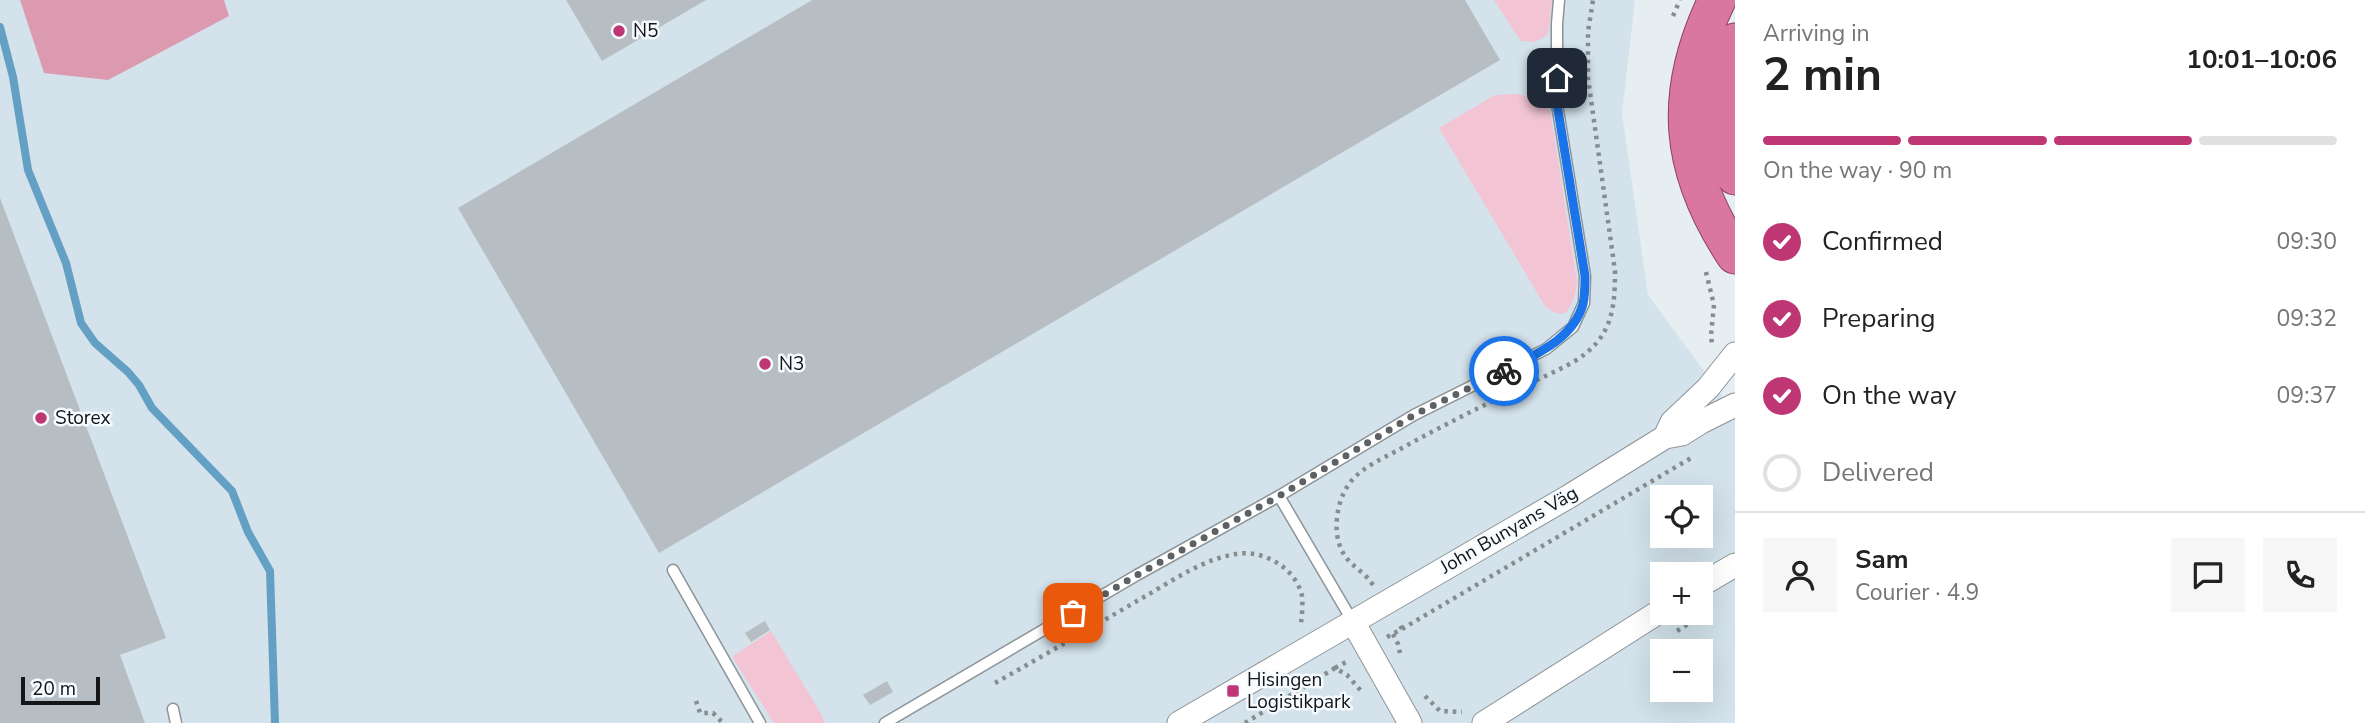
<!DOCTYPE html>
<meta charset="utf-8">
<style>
:root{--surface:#fff;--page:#f6f6f6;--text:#222;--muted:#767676;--line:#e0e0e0;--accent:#be3674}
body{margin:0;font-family:"Nunito Sans",sans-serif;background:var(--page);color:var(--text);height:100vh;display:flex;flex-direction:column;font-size:26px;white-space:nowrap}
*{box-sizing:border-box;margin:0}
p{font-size:23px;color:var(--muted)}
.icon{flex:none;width:38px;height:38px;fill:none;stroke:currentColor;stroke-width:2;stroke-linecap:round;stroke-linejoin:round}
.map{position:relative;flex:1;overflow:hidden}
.panel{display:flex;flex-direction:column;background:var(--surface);width:630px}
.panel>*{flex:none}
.buttons{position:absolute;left:1650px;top:485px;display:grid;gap:14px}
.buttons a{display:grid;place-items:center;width:63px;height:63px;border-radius:0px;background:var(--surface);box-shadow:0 7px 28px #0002;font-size:35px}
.scale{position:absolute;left:21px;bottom:18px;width:79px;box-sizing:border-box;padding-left:7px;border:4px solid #131517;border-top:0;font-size:19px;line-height:24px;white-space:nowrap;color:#131517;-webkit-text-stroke:5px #f5fbff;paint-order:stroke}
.pin{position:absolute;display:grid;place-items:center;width:60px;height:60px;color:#fff;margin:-30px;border-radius:14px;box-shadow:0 4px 10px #0006}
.courier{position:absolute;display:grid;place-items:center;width:70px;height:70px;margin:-35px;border:5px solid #1a73e8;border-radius:50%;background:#fff;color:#222;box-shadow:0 2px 9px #0007}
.summary em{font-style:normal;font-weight:700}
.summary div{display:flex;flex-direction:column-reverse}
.summary{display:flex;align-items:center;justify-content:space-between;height:119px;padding:0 28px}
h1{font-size:46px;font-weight:700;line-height:52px}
.bar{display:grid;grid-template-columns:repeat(4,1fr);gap:10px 7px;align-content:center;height:84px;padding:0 28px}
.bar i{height:9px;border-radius:5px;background:var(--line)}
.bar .selected{background:var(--accent)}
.bar p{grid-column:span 4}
.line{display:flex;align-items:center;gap:18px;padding:0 28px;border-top:2px solid var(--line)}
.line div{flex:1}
.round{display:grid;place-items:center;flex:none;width:74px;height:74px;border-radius:0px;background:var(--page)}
ol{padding:0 28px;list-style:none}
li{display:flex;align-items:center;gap:21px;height:77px}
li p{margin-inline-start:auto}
li .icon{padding:7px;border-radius:50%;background:var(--accent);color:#fff;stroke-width:4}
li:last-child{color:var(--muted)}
li i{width:38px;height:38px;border:4px solid var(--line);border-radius:50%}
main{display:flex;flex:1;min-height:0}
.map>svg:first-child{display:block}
.built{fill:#d3e2eb;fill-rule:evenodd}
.green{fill:#f3c5d4}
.forest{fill:#db9ab0}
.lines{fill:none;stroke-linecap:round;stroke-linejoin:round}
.stream{stroke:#63a0c4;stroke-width:8}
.building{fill:#b7bec3}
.service-casing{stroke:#8d9498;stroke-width:13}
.minor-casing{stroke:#8d9498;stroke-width:25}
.trunk-casing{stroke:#8e3f61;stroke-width:39}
.path{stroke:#878c8f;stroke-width:4.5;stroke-dasharray:3.5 5;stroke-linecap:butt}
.service{stroke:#fff;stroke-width:10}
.minor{stroke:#fff;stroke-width:23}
.trunk{stroke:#da77a0;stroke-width:37}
.done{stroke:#5d6164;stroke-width:7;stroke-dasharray:0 12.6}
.route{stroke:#1a73e8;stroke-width:9}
.poi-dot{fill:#be3674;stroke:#f5fbff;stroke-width:2.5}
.labels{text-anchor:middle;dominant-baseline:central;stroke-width:5;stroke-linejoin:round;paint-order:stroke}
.poi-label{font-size:19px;fill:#131517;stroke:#f5fbff;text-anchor:start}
.street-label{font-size:19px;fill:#131517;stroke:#f5fbff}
</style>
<main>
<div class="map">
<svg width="1735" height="723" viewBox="0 0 1735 723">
<rect width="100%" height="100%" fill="#e6eef2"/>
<path class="built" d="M0 0H20L44 73 229 16 224 0H1635L1622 113 1648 295 1735 413V723H0ZM1662 497H1701V536H1662ZM1662 574H1701V612H1662ZM1662 651H1701V690H1662Z"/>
<g class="green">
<polygon points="1494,0 1552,0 1549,29 1546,36 1535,42 1521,41"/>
<path d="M1519 94 1537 100 1550 110 1577 281C1576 294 1573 303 1566 313 1557 315 1551 311 1545 306L1439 128 1495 95Z"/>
<polygon points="771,631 820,712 825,723 774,723 734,660 733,656"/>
</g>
<polygon class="forest" points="20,0 224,0 229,16 108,80 44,73"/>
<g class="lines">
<polyline class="stream" points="0,27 13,77 28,170 66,263 81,323 95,343 128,372 139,385 152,408 232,491 248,532 270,571 275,723"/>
</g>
<g class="building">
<polygon points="566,0 706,0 602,61"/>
<polygon points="812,0 1465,0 1500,60 659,553 458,208"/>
<polygon points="0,198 166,638 120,655 145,723 0,723"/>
<polygon points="765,621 770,630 751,642 745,633"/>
<polygon points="887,681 893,692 870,705 863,695"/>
</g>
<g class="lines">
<defs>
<g id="service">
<polyline points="673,570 760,723"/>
<polyline points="1353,622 1279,496 1414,415 1546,349 1573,327 1584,303 1585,276 1557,104 1557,24 1559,0"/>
<polyline points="173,709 176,723"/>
<polyline points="885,723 1137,575 1279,496"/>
</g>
<g id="minor">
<polyline points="1665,437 1672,422 1708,388 1735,354"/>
<polyline points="1701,585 1735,565"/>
<polyline points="1353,622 1410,723"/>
<polyline points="1179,723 1568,497 1665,437 1682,434 1701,422 1735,405"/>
<polyline points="1484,723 1662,610"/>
</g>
<g id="trunk">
<path d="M1717 0C1672 93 1678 169 1735 255"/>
<polyline points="1735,42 1724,77 1720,125 1731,170 1735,176"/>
</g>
</defs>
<use href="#service" class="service-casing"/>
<use href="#minor" class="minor-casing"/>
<use href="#trunk" class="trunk-casing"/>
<g class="path">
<polyline points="1673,16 1680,0"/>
<polyline points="1706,272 1714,305 1711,335 1712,345"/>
<path d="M1373 585C1360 565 1342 566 1337 534 1335 516 1340 493 1353 479 1366 465 1386 457 1402 448 1440 427 1478 408 1517 389 1536 380 1556 372 1575 361 1611 338 1615 312 1615 271L1588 78V32L1593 0"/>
<polyline points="1402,629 1691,458"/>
<polyline points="1677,631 1712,609"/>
<polyline points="1393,634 1398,644 1400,653"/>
<polyline points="1387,637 1402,629 1398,622"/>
<polyline points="1335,668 1350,660"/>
<path d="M995 683C1045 655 1094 626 1144 597 1172 581 1203 559 1236 554 1263 549 1296 568 1302 596 1303 605 1302 615 1301 623"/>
<polyline points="1425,696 1440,711 1462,712"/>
<polyline points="696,701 700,713 713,713 723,723"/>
<polyline points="1245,723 1335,668 1347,675 1362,692"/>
</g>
<use href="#service" class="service"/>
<use href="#minor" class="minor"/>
<use href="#trunk" class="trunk"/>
</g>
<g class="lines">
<polyline class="done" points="1073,613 1137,575 1279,496 1414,415 1504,371"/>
<path class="route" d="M1504 371C1534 355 1573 340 1583 304 1585 295 1585 285 1585 276L1557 104V78"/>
</g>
<g class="poi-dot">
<circle cx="619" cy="31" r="7"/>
<circle cx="765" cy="364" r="7"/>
<circle cx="41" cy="418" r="7"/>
<rect x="1226" y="684" width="14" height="14" rx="3.5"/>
</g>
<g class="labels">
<g class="poi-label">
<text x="633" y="31">N5</text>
<text x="779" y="364">N3</text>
<text x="55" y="418">Storex</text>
<text x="1247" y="680">Hisingen<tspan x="1247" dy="22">Logistikpark</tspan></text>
</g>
<g class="street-label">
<text transform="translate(1509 530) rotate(-30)">John Bunyans Väg</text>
</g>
</g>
</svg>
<div class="buttons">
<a><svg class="icon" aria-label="locate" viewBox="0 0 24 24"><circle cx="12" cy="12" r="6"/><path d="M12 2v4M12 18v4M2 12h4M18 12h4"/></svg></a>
<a>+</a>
<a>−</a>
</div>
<div class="scale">20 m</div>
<div class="pin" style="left:1073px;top:613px;background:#ea580c"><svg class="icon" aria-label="bag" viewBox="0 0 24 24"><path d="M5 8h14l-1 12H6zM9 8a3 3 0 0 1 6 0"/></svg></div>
<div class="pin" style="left:1557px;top:78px;background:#1f2937"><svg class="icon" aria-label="home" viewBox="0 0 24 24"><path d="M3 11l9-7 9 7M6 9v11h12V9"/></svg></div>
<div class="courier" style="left:1504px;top:371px"><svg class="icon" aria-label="bike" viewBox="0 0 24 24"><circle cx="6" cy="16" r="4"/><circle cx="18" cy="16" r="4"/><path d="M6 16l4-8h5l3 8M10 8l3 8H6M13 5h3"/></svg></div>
</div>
<section class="panel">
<div class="summary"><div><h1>2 min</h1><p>Arriving in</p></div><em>10:01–10:06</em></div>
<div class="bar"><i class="selected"></i><i class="selected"></i><i class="selected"></i><i></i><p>On the way · 90 m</p></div>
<ol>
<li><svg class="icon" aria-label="check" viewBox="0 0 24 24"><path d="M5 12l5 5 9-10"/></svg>Confirmed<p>09:30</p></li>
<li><svg class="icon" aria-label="check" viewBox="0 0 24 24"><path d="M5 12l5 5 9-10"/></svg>Preparing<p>09:32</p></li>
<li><svg class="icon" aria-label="check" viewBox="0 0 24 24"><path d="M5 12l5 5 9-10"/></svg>On the way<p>09:37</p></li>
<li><i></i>Delivered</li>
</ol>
<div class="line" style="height:126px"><a class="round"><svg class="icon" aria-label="person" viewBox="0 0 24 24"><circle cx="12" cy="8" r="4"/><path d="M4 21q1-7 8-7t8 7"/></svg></a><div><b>Sam</b><p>Courier · 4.9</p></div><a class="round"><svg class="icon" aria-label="chat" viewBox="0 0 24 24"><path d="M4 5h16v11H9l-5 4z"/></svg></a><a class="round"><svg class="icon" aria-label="phone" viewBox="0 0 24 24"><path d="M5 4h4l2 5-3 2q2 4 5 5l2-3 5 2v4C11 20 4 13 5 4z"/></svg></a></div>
</section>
</main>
